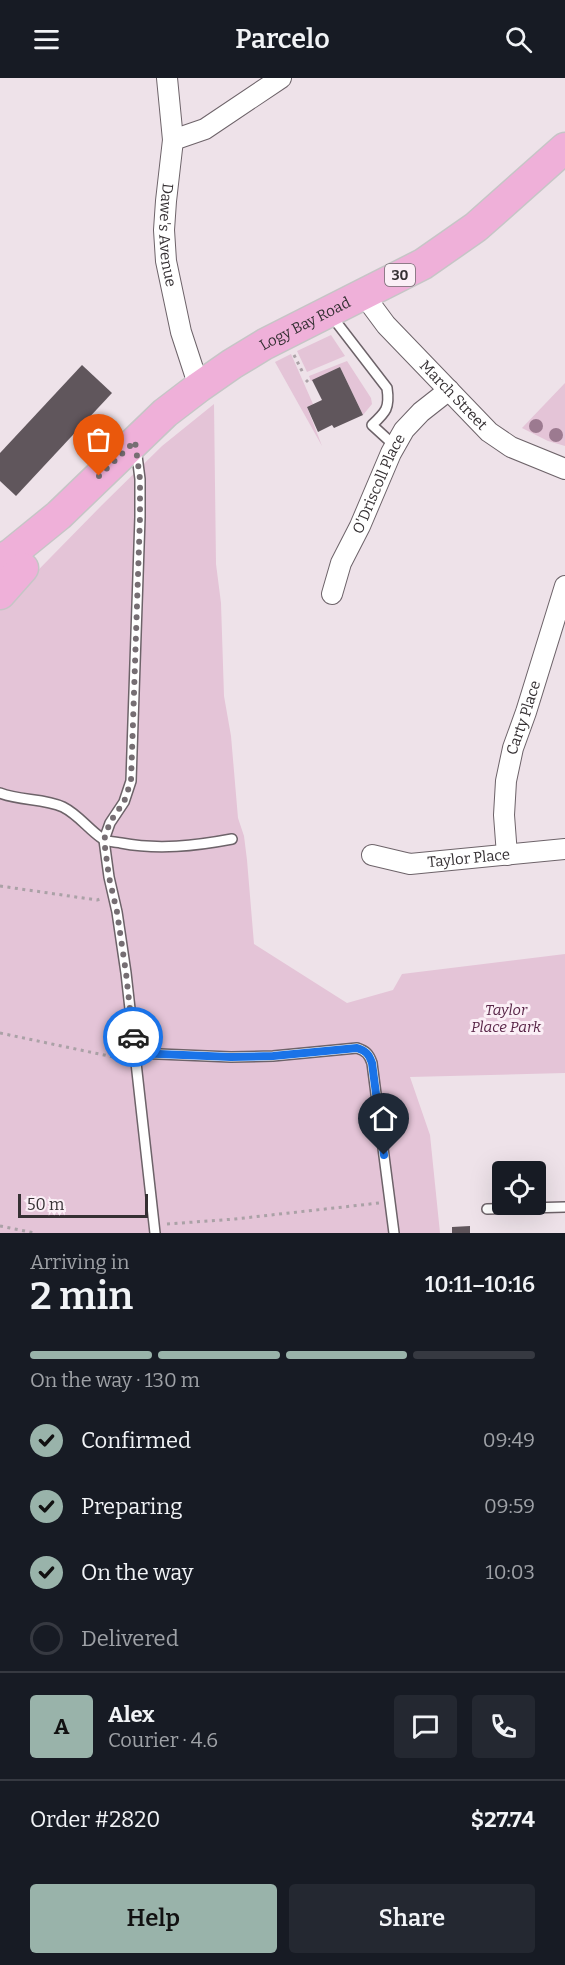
<!DOCTYPE html>
<meta charset="utf-8">
<style>
:root{--surface:#171b24;--page:#242831;--text:#f1f3f6;--muted:#9ea1a6;--line:#363941;--accent:#99b3aa}
body{margin:0;font-family:Bitter,serif;background:var(--page);color:var(--text);height:100vh;display:flex;flex-direction:column;font-size:22px;white-space:nowrap}
*{box-sizing:border-box;margin:0}
p{font-size:20px;color:var(--muted)}
.icon{flex:none;width:33px;height:33px;fill:none;stroke:currentColor;stroke-width:2;stroke-linecap:round;stroke-linejoin:round}
.map{position:relative;height:1155px;overflow:hidden}
.details{display:flex;flex-direction:column;background:var(--surface);flex:1}
.details>*{flex:none}
.tools{position:absolute;left:492px;top:1083px;display:grid;gap:12px}
.tools a{display:grid;place-items:center;width:54px;height:54px;border-radius:6px;background:var(--surface);box-shadow:0 6px 24px #0002;font-size:30px}
.scale{position:absolute;left:18px;bottom:15px;width:130px;box-sizing:border-box;padding-left:6px;border:3px solid #353033;border-top:0;font-size:16px;line-height:21px;white-space:nowrap;color:#353033;-webkit-text-stroke:4px #fbeff6;paint-order:stroke}
.pin{position:absolute;display:grid;place-items:center;width:51px;height:51px;color:#fff;margin:-62px -26px;border-radius:50% 50% 50% 0;rotate:-45deg;box-shadow:0 0 6px #0007}
.pin .icon{rotate:45deg}
.courier{position:absolute;display:grid;place-items:center;width:60px;height:60px;margin:-30px;border:4px solid #1a73e8;border-radius:50%;background:#fff;color:#222;box-shadow:0 2px 8px #0007}
.overview em{font-style:normal;font-weight:600}
.overview div{display:flex;flex-direction:column-reverse}
.overview{display:flex;align-items:center;justify-content:space-between;height:102px;padding:0 30px}
h1{font-size:39px;font-weight:600;line-height:45px}
.bar{display:grid;grid-template-columns:repeat(4,1fr);gap:9px 6px;align-content:center;height:72px;padding:0 30px}
.bar i{height:8px;border-radius:4px;background:var(--line)}
.bar .selected{background:var(--accent)}
.bar p{grid-column:span 4}
.line{display:flex;align-items:center;gap:15px;padding:0 30px;border-top:2px solid var(--line)}
.line div{flex:1}
.round{display:grid;place-items:center;flex:none;width:63px;height:63px;border-radius:6px;background:var(--page)}
ol{padding:0 30px;list-style:none}
li{display:flex;align-items:center;gap:18px;height:66px}
li p{margin-inline-start:auto}
li .icon{padding:6px;border-radius:50%;background:var(--accent);color:#111;stroke-width:4}
li:last-child{color:var(--muted)}
li i{width:33px;height:33px;border:3px solid var(--line);border-radius:50%}
.cta{display:flex;gap:12px;margin-top:auto;padding:12px 30px}
.cta a{flex:1;height:69px;border-radius:6px;background:var(--accent);color:#111;font-size:24px;font-weight:600;line-height:69px;text-align:center}
.cta a+a{background:var(--page);color:var(--text)}
header{display:flex;justify-content:space-between;align-items:center;height:78px;padding:0 30px;background:var(--surface);font-size:27px;font-weight:600}
.map>svg:first-child{display:block}
.green{fill:#e4c4d7}
.building{fill:#60565c}
.lines{fill:none;stroke-linecap:round;stroke-linejoin:round}
.lane-casing{stroke:#6d6369;stroke-width:12}
.street-casing{stroke:#6d6369;stroke-width:22}
.primary-casing{stroke:#c6c5c6;stroke-width:33}
.path{stroke:#aaa1a6;stroke-width:3;stroke-dasharray:3 4.5;stroke-linecap:butt}
.lane{stroke:#fff;stroke-width:9}
.street{stroke:#fff;stroke-width:20}
.primary{stroke:#efb0d9;stroke-width:30}
.tree{fill:#9c7a90}
.done{stroke:#766e73;stroke-width:6;stroke-dasharray:0 10.8}
.route{stroke:#1a73e8;stroke-width:8}
.labels{text-anchor:middle;dominant-baseline:central;stroke-width:6;stroke-linejoin:round;paint-order:stroke}
.shield{fill:#fbeff6;stroke:#70696e;stroke-width:1.5}
.shield-label{font-size:14px;font-weight:bold;fill:#353033}
.street-label{font-size:15px;fill:#353033;stroke:#fbeff6}
.park-label{font-size:15px;font-style:italic;fill:#582547;stroke:#fbeff6}
</style>
<header><svg class="icon" aria-label="menu" viewBox="0 0 24 24"><path d="M4 6h16M4 12h16M4 18h16"/></svg>Parcelo<svg class="icon" aria-label="search" viewBox="0 0 24 24"><circle cx="10" cy="10" r="6"/><path d="M15 15l6 6"/></svg></header>
<div class="map">
<svg width="565" height="1155" viewBox="0 0 565 1155">
<rect width="100%" height="100%" fill="#eee2e9"/>
<g class="green">
<polygon points="331,257 345,278 307,294 297,273"/>
<polygon points="291,276 313,326 307,329 322,368 275,284"/>
<polygon points="347,283 371,320 372,326 363,337 340,289 311,303 309,298"/>
<polygon points="565,305 565,368 548,363 522,350"/>
<polygon points="214,326 216,486 221,525 224,618 231,658 238,740 244,758 247,782 254,866 347,925 393,912 402,896 565,876 565,995 410,999 430,1057 440,1155 0,1155 0,531 102,427 162,368"/>
</g>
<g class="building">
<polygon points="82,287 112,315 16,418 0,403 0,375"/>
<polygon points="340,289 363,337 334,350 332,347 318,354 307,329 322,322 312,302"/>
<polygon points="470,1148 470,1155 452,1155 452,1149"/>
</g>
<g class="lines">
<defs>
<g id="lane">
<path d="M330 236 387 310C390 330 386 334 372 347L395 368"/>
<polyline points="136,370 140,401 140,439 131,703 124,724 110,745 104,762 109,799 117,834 126,895 155,1155"/>
<path d="M0 715C20 723 44 720 63 729 79 737 89 752 103 761 108 764 116 764 121 765 158 772 195 768 232 761"/>
<path d="M135 975 231 979 273 978 357 970C366 973 369 976 372 985L394 1155"/>
<polyline points="487,1131 565,1129"/>
</g>
<g id="street">
<path id="s1" d="M167 0 173 62 166 123 164 152 166 183 181 254 199 309"/>
<polyline points="173,62 205,51 281,0"/>
<path id="s2" d="M363 216 386 247 489 354 511 369 565 391"/>
<path id="s3" d="M332 516 341 485 360 448 391 375 404 352 421 334 449 312"/>
<path id="s4" d="M372 777 410 786 565 771"/>
<path id="s5" d="M507 777 504 737 506 703 513 670 526 634 565 508"/>
</g>
<g id="primary">
<path id="s6" d="M0 482 11 476 59 437 165 335 199 309 232 286 265 266 423 186 476 149 565 70"/>
<polyline points="0,516 23,490"/>
</g>
</defs>
<use href="#lane" class="lane-casing"/>
<use href="#street" class="street-casing"/>
<use href="#primary" class="primary-casing"/>
<g class="path">
<polyline points="294,277 303,295"/>
<polyline points="306,302 308,304"/>
<polyline points="0,808 97,822 103,820"/>
<polyline points="0,955 123,981"/>
<polyline points="167,1146 235,1141 379,1125"/>
<polyline points="0,1148 35,1155"/>
</g>
<use href="#lane" class="lane"/>
<use href="#street" class="street"/>
<use href="#primary" class="primary"/>
</g>
<g class="tree">
<circle cx="536" cy="348" r="7"/>
<circle cx="556" cy="357" r="7"/>
</g>
<g class="lines">
<polyline class="done" points="99,398 135,363 140,401 140,439 131,703 124,724 110,744 104,762 109,799 117,834 126,895 133,959"/>
<path class="route" d="M133 959 135 975 231 979 273 978 357 970C366 973 369 976 372 985L384 1077"/>
</g>
<g class="labels">
<rect class="shield" x="385" y="186" width="30" height="22" rx="4.5"/>
<g class="shield-label">
<text x="400" y="197">30</text>
</g>
<g class="street-label">
<text stroke="none"><textPath href="#s1" startOffset="158">Dawe's Avenue</textPath></text>
<text stroke="none"><textPath href="#s6" startOffset="388">Logy Bay Road</textPath></text>
<text stroke="none"><textPath href="#s2" startOffset="136">March Street</textPath></text>
<text stroke="none"><textPath href="#s3" startOffset="120">O'Driscoll Place</textPath></text>
<text stroke="none"><textPath href="#s5" startOffset="140">Carty Place</textPath></text>
<text stroke="none"><textPath href="#s4" startOffset="98">Taylor Place</textPath></text>
</g>
<g class="park-label">
<text x="506" y="932">Taylor<tspan x="506" dy="17">Place Park</tspan></text>
</g>
</g>
</svg>
<div class="tools">
<a><svg class="icon" aria-label="locate" viewBox="0 0 24 24"><circle cx="12" cy="12" r="6"/><path d="M12 2v4M12 18v4M2 12h4M18 12h4"/></svg></a>
</div>
<div class="scale">50 m</div>
<div class="pin" style="left:99px;top:398px;background:#ea580c"><svg class="icon" aria-label="bag" viewBox="0 0 24 24"><path d="M5 8h14l-1 12H6zM9 8a3 3 0 0 1 6 0"/></svg></div>
<div class="pin" style="left:384px;top:1077px;background:#1f2937"><svg class="icon" aria-label="home" viewBox="0 0 24 24"><path d="M3 11l9-7 9 7M6 9v11h12V9"/></svg></div>
<div class="courier" style="left:133px;top:959px"><svg class="icon" aria-label="car" viewBox="0 0 24 24"><path d="M5 17H2v-5l4-1 3-4h7l3 4 3 1v5h-3M9 17h6M6 11h13"/><circle cx="7" cy="17" r="2"/><circle cx="17" cy="17" r="2"/></svg></div>
</div>
<section class="details">
<div class="overview"><div><h1>2 min</h1><p>Arriving in</p></div><em>10:11–10:16</em></div>
<div class="bar"><i class="selected"></i><i class="selected"></i><i class="selected"></i><i></i><p>On the way · 130 m</p></div>
<ol>
<li><svg class="icon" aria-label="check" viewBox="0 0 24 24"><path d="M5 12l5 5 9-10"/></svg>Confirmed<p>09:49</p></li>
<li><svg class="icon" aria-label="check" viewBox="0 0 24 24"><path d="M5 12l5 5 9-10"/></svg>Preparing<p>09:59</p></li>
<li><svg class="icon" aria-label="check" viewBox="0 0 24 24"><path d="M5 12l5 5 9-10"/></svg>On the way<p>10:03</p></li>
<li><i></i>Delivered</li>
</ol>
<div class="line" style="height:108px"><b class="round" style="background:var(--accent);color:#111">A</b><div><b>Alex</b><p>Courier · 4.6</p></div><a class="round"><svg class="icon" aria-label="chat" viewBox="0 0 24 24"><path d="M4 5h16v11H9l-5 4z"/></svg></a><a class="round"><svg class="icon" aria-label="phone" viewBox="0 0 24 24"><path d="M5 4h4l2 5-3 2q2 4 5 5l2-3 5 2v4C11 20 4 13 5 4z"/></svg></a></div>
<div class="line" style="height:78px"><div>Order #2820</div><b>$27.74</b></div>
<div class="cta"><a>Help</a><a>Share</a></div>
</section>
